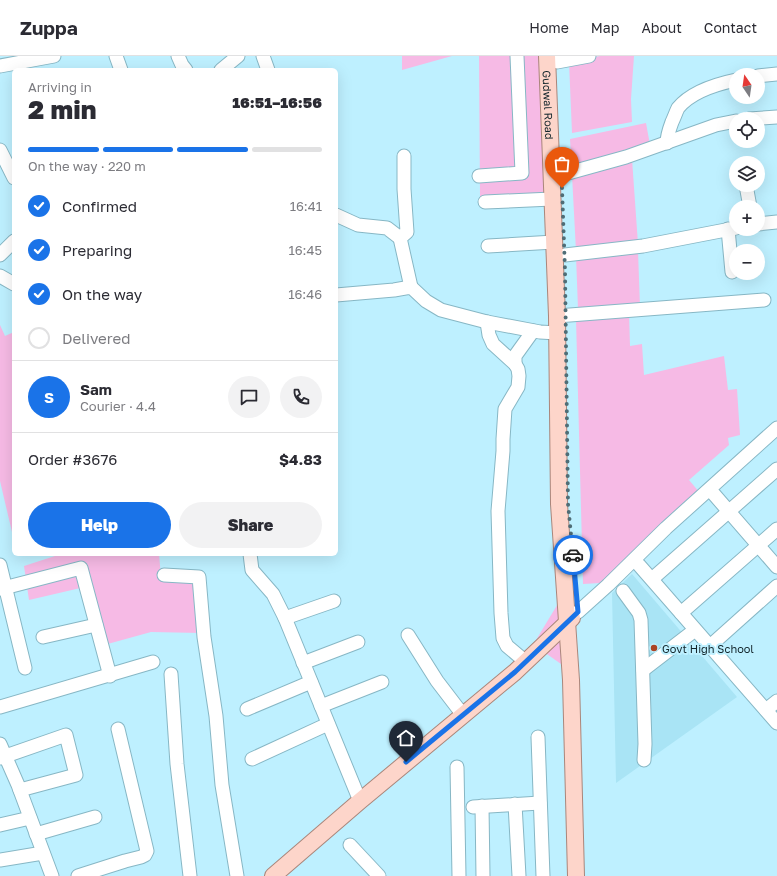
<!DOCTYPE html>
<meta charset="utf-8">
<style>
:root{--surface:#fff;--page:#f2f2f3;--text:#2b2b33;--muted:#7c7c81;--line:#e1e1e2;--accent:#1a73e8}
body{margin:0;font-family:"Golos Text",sans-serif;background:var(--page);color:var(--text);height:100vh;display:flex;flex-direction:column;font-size:15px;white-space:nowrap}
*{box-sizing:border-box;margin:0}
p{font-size:13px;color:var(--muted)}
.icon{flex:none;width:22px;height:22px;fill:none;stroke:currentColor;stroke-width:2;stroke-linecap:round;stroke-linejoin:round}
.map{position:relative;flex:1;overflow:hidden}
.drawer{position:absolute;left:12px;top:12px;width:326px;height:488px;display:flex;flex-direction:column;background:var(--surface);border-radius:6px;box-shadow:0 4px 16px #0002}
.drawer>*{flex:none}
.needle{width:26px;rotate:347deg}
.tools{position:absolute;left:729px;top:12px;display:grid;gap:8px}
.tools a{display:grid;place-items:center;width:36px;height:36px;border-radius:50%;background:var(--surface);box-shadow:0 4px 16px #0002;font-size:20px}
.pin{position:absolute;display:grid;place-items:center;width:34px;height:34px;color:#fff;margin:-41px -17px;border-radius:50% 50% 50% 0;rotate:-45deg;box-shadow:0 0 4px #0007}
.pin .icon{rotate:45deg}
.courier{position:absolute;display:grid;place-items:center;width:40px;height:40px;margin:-20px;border:3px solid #1a73e8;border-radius:50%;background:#fff;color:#222;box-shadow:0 1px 5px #0007}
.head em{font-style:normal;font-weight:800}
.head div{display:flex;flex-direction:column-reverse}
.head{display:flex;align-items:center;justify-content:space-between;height:68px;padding:0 16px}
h1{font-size:26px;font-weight:800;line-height:30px}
.bar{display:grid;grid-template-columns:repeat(4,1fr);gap:6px 4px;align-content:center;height:48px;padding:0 16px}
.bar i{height:5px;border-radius:3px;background:var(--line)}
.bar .selected{background:var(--accent)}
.bar p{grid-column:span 4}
.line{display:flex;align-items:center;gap:10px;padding:0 16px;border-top:1px solid var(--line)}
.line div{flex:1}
.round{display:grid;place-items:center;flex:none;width:42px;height:42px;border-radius:21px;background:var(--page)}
ol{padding:0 16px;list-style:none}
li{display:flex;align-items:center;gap:12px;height:44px}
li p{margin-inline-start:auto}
li .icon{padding:4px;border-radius:50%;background:var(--accent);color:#fff;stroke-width:4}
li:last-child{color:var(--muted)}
li i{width:22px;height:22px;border:2px solid var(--line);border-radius:50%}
.primary-button{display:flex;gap:8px;margin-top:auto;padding:8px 16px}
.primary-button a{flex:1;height:46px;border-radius:24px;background:var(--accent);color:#fff;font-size:16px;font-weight:800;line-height:46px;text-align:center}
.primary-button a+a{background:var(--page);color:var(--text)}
header{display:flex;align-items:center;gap:24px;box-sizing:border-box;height:56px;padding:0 20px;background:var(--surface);border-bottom:1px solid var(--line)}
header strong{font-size:19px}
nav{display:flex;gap:22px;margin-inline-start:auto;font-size:14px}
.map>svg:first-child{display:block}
.built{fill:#a9e4f5}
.green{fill:#f6bae5}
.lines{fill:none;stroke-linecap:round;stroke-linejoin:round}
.minor-casing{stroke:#87b7c5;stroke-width:15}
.major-casing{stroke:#aa867b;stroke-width:18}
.minor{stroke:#fff;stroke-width:13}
.major{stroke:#fdd5ca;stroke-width:16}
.done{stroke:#4f6d76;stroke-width:4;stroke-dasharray:0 7.2}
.route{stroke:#1a73e8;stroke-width:5}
.poi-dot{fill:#ab4324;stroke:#bef0ff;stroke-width:1.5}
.labels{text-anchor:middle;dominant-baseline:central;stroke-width:4;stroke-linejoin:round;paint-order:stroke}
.street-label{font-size:11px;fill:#13262c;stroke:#bef0ff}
.poi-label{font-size:11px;fill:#13262c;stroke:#bef0ff;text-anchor:start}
</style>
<header>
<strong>Zuppa</strong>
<nav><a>Home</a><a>Map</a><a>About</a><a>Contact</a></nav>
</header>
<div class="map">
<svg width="777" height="820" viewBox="0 0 777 820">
<rect width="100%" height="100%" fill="#bef0ff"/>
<polygon class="built" points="632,518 737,641 616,727 612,537"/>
<g class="green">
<polygon points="402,0 452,0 402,14"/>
<polygon points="479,0 544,0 548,140 480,142"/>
<polygon points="600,0 634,0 631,43 632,66 572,77 569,6"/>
<polygon points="646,67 650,89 572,114 570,83"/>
<polygon points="632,103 638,188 576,195 572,119"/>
<polygon points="638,195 640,251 578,253 576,200"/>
<polygon points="629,256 630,290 642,288 644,319 724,300 728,334 737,333 740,379 728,382 729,389 689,424 700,437 600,527 583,528 576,263"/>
<polygon points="0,269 5,280 14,276 14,476 12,476 0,425"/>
<polygon points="55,498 159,498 161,521 195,524 201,577 151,576 104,589 89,530 29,544 24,510 55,500"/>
<polygon points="559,546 561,562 536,584"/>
<polygon points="561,585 561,608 544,596"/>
</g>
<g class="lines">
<defs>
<g id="minor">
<polyline points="116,0 121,14"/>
<polyline points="178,0 182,9 186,14"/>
<polyline points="263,0 268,14"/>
<polyline points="557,6 589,0"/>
<polyline points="0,10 54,0"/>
<polyline points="221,14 238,0"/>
<polyline points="758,20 777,18"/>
<polyline points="749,63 777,61"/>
<path d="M667 87C667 79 669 74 672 66 674 62 676 56 678 52 691 36 717 28 736 24"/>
<polyline points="0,94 14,122"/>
<polyline points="404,100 404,133 407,176 400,182 411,231"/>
<polyline points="561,119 626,101 716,69 736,65"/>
<polyline points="479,120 522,117 517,0"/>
<polyline points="746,129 750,151"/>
<polyline points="485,146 552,143"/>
<polyline points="336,159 358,169 387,172 400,182"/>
<polyline points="758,168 777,166"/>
<polyline points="728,173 732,216"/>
<polyline points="488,190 554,186"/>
<polyline points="0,199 14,185"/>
<polyline points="565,199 643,190 736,172"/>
<polyline points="0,220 14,228"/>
<polyline points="336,239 394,234 411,231 426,245 441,254 487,266 540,276 557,277"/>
<polyline points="557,260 764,244"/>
<polyline points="487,266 489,279 493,288 515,308 518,313 519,320 518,331 505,353 503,383 503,395 498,455 501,557 503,582 507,590 526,606"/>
<polyline points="515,308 515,300 533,275"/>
<polyline points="712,436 777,511"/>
<polyline points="250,498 252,514 273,538 285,562 360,745"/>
<polyline points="0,509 25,612"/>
<polyline points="639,509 777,667"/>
<polyline points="164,519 199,521 204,581 216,660 222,729 237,820"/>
<polyline points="652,523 777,413"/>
<polyline points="0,533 81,512 110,620"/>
<polyline points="623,535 639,557 641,564 645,688 644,704"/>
<polyline points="578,556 608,529 666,472 777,372"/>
<polyline points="681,557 777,473"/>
<polyline points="285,562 334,545"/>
<polyline points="408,579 437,625 463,659"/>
<polyline points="43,581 96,569"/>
<polyline points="710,590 777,530"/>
<polyline points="303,607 358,586"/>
<polyline points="643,614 695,574"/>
<polyline points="171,618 177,708 190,820"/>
<polyline points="321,650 382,626"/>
<polyline points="0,651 153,606"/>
<polyline points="247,653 311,626"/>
<polyline points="766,654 777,645"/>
<polyline points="538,681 543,820"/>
<polyline points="0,688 18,729 52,820"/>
<polyline points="0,702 66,679 76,719 20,734"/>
<polyline points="252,703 328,668"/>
<polyline points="457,711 459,820"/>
<polyline points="515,748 519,820"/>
<polyline points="482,750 483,820"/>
<polyline points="473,751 540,747"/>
<polyline points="0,769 30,762"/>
<polyline points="36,778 95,761"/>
<polyline points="350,789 379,820"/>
<polyline points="0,804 43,797"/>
<polyline points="78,820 125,805 141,801 145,799 147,795 118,673"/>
</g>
<g id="major">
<path id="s1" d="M547 0 557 260 559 448 571 624 576 820"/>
<polyline points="273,820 360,745 515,616 572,562"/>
</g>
</defs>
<use href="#minor" class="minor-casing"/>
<use href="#major" class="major-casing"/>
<use href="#minor" class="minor"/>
<use href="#major" class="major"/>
</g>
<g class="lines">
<polyline class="done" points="562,132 565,214 568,448 573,499"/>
<polyline class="route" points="406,706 515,616 578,556 573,499"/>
</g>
<circle class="poi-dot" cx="654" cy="592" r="4"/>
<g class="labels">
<g class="street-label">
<text stroke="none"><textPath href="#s1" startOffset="49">Gudwal Road</textPath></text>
</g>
<g class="poi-label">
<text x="662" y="592">Govt High School</text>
</g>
</g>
</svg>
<div class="tools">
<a><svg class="needle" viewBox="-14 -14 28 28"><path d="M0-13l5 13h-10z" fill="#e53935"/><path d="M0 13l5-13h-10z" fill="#7c7c81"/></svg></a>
<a><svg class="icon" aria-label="locate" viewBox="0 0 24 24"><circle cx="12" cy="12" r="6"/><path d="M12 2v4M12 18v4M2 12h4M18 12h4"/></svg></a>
<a><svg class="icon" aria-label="layers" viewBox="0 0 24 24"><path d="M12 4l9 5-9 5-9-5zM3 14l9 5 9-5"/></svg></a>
<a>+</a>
<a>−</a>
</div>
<div class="pin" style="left:562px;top:132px;background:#ea580c"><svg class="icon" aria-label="bag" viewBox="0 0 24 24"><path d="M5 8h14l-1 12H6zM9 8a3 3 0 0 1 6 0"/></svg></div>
<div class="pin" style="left:406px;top:706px;background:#1f2937"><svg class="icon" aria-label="home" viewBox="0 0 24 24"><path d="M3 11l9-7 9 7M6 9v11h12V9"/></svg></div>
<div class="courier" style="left:573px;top:499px"><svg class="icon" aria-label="car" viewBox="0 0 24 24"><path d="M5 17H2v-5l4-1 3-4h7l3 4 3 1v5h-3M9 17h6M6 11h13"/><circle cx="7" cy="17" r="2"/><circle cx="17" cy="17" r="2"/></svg></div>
<section class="drawer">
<div class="head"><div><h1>2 min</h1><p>Arriving in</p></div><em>16:51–16:56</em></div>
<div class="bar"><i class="selected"></i><i class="selected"></i><i class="selected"></i><i></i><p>On the way · 220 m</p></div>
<ol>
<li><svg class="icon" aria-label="check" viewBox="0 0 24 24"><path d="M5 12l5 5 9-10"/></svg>Confirmed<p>16:41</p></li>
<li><svg class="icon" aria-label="check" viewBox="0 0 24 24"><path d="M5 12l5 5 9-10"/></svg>Preparing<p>16:45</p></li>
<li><svg class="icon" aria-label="check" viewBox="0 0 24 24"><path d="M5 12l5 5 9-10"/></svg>On the way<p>16:46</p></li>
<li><i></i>Delivered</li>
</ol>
<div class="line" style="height:72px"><b class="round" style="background:var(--accent);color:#fff">S</b><div><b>Sam</b><p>Courier · 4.4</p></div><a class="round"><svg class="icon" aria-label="chat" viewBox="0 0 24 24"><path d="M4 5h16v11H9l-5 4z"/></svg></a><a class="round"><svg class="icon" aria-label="phone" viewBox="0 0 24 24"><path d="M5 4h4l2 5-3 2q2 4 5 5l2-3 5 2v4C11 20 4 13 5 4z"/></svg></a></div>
<div class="line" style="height:52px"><div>Order #3676</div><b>$4.83</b></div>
<div class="primary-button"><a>Help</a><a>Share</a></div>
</section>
</div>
